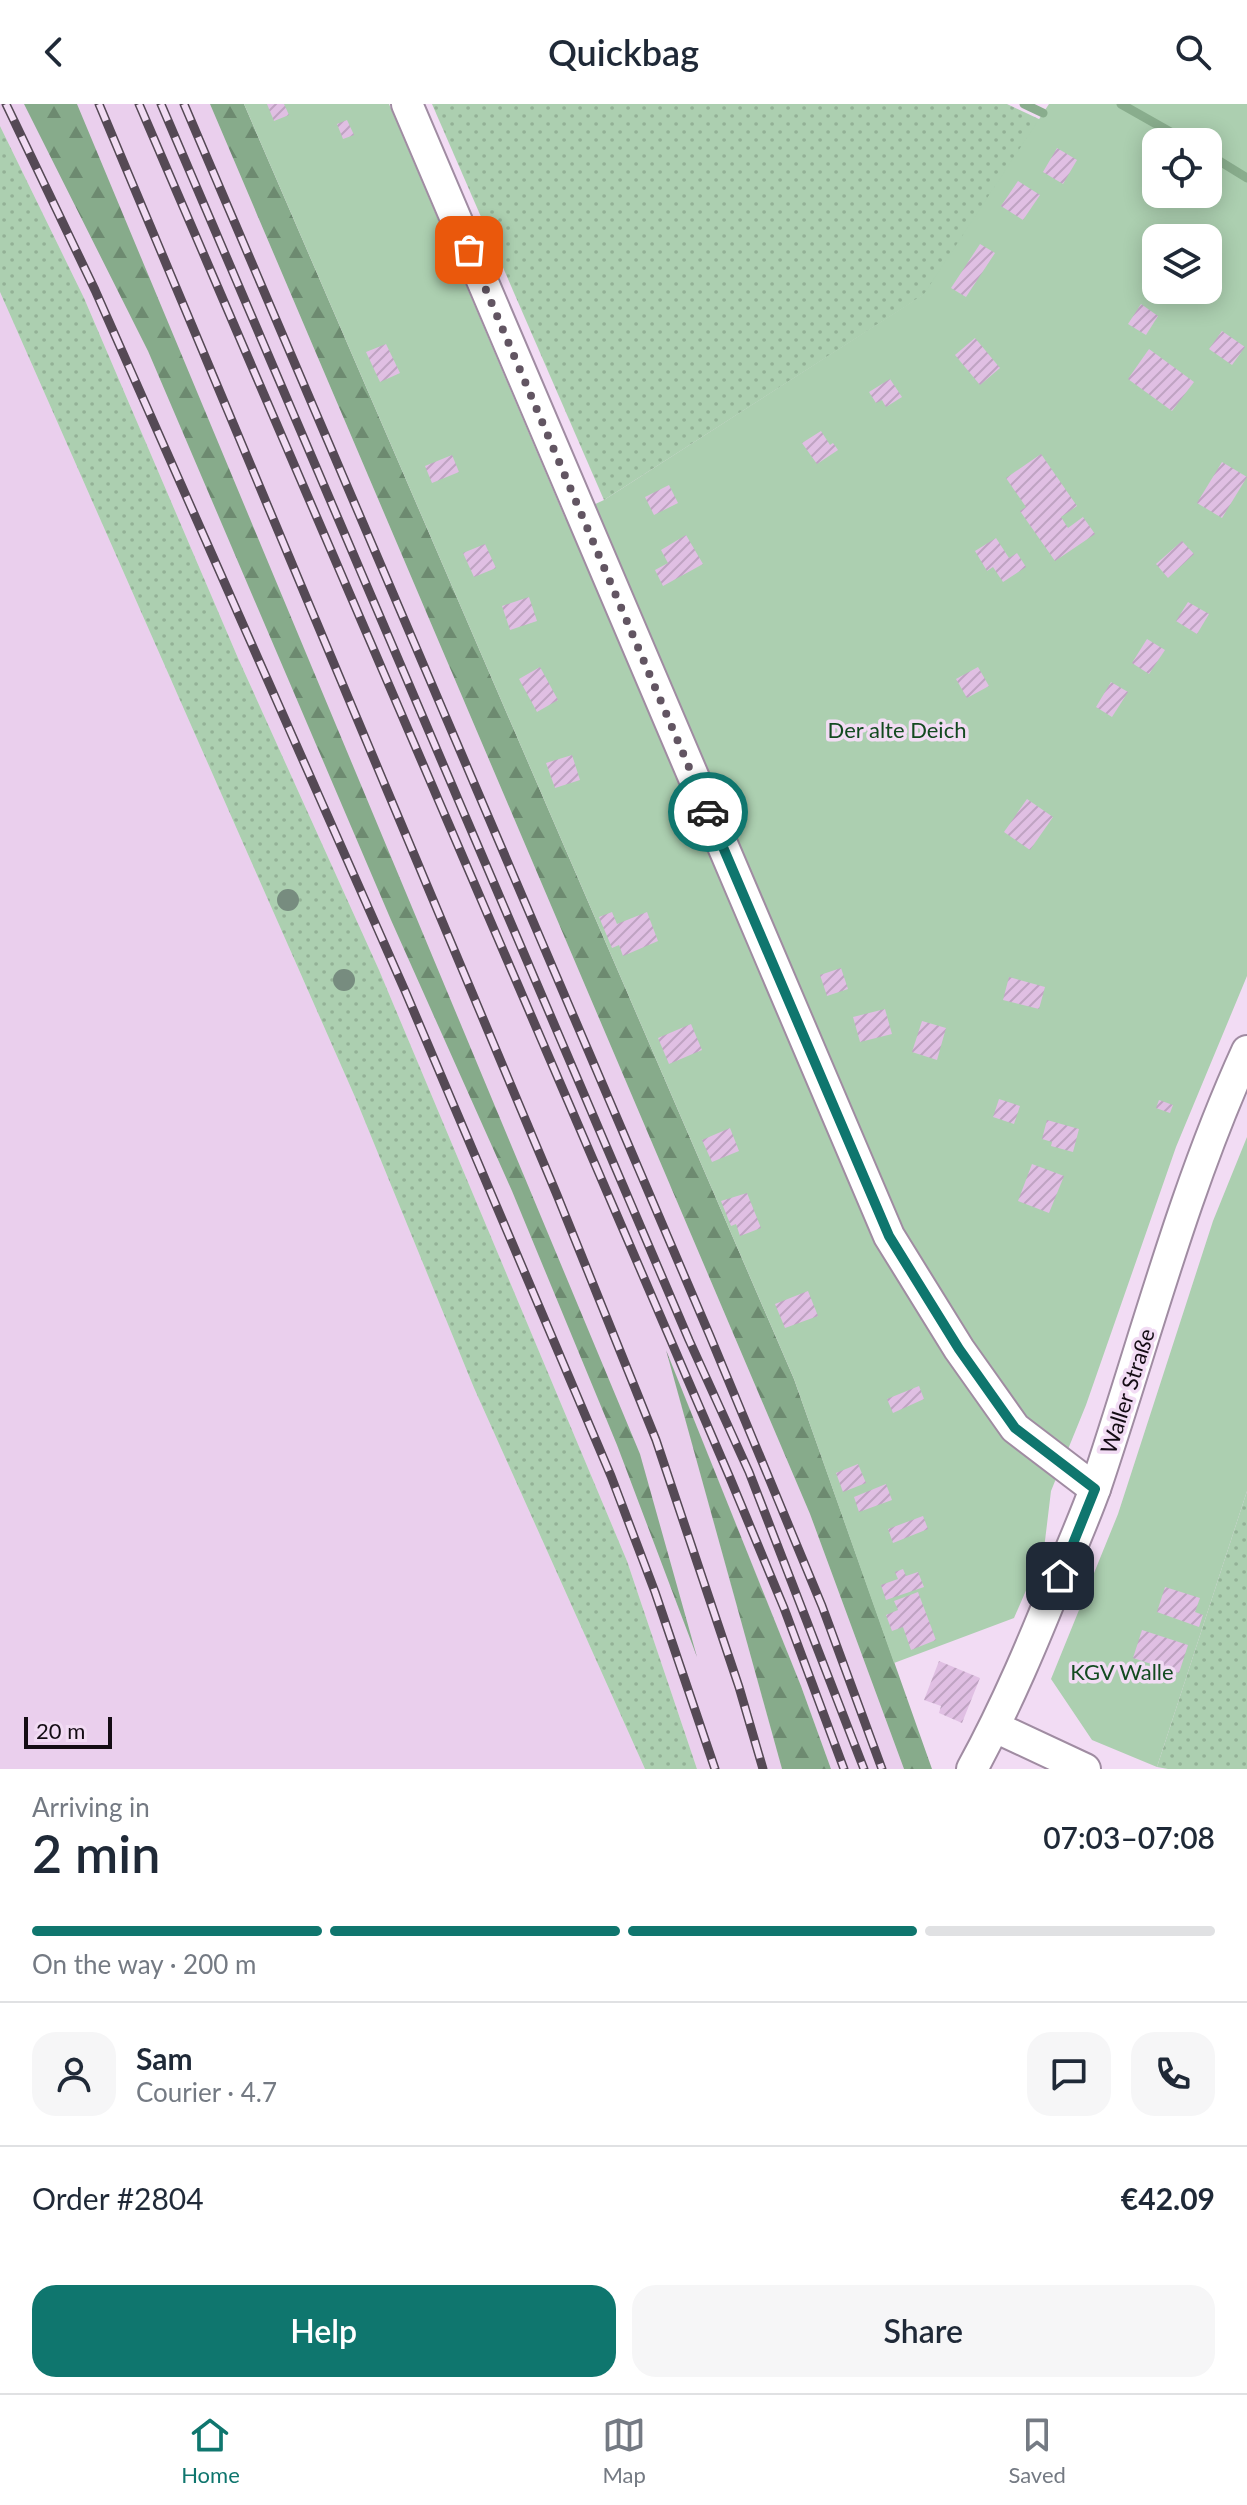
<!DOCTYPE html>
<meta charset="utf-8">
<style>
:root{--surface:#fff;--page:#f6f6f7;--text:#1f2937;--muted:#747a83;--line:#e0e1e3;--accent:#0f766e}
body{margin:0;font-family:Lato,sans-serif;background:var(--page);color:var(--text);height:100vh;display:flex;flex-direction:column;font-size:30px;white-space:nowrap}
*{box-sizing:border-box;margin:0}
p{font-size:26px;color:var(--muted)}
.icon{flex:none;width:44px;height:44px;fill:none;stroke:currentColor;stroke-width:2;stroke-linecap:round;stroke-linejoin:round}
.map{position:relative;height:1665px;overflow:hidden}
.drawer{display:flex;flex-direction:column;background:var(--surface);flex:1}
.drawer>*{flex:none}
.controls{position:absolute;left:1142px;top:24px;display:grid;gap:16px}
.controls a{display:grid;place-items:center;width:80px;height:80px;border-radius:16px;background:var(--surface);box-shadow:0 4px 20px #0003;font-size:40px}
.scale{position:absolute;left:24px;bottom:20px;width:88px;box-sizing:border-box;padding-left:8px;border:4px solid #140c14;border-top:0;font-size:22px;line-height:28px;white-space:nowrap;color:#140c14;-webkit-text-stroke:6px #f2dcf4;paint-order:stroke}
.pin{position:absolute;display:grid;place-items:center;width:68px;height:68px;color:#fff;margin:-34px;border-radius:16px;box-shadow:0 4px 12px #0006}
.courier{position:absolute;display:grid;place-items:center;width:80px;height:80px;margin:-40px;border:6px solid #0f766e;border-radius:50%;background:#fff;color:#222;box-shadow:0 2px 10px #0007}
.summary em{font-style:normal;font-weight:600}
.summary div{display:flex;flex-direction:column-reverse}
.summary{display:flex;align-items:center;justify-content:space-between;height:136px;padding:0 32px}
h1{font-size:52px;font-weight:600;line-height:60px}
.bar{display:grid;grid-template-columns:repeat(4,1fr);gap:12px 8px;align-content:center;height:96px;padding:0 32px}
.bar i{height:10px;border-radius:6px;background:var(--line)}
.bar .current{background:var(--accent)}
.bar p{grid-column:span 4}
.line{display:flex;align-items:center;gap:20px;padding:0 32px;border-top:2px solid var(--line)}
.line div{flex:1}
.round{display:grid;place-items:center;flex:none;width:84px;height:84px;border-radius:24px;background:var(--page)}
.button{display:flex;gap:16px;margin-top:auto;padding:16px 32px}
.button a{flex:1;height:92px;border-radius:24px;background:var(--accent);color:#fff;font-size:32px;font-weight:600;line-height:92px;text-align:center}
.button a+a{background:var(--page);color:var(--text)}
header{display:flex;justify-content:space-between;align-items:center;height:104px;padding:0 32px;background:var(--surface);font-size:36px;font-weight:600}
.menu{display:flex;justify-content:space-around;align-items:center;height:112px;border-top:2px solid var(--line);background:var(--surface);font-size:22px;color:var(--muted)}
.menu a{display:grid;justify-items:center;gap:4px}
.menu .current{color:var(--accent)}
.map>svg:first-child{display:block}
.built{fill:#eacfed}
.grass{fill:url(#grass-dots)}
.forest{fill:url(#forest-firs)}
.garden{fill:#accfb0;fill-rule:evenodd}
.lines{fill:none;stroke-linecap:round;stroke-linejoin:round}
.stream{stroke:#89ad8d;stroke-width:9}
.building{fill:url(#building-hatch)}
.minor-casing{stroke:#a08ca2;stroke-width:34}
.minor{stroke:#fff;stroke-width:30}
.rail-casing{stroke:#554955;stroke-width:9}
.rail{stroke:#f2dcf4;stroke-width:6;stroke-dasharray:18;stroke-linecap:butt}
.tree{fill:#778c7f}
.done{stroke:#625562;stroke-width:8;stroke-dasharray:0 14.4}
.route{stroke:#0f766e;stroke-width:10}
.labels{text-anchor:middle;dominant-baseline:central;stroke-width:7;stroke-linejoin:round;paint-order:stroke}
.park-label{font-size:22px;fill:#134a20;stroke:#f2dcf4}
.street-label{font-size:22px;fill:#140c14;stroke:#f2dcf4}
</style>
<header><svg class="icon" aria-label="back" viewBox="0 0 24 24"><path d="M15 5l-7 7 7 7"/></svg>Quickbag<svg class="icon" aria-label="search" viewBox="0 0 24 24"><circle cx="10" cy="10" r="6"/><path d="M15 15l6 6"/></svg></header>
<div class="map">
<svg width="1247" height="1665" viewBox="0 0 1247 1665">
<defs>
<pattern id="grass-dots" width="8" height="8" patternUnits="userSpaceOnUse" patternTransform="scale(2)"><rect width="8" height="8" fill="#accfb0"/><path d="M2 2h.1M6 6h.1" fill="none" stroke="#93b196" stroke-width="1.8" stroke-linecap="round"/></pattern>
<pattern id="forest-firs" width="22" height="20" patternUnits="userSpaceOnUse" patternTransform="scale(2)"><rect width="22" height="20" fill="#87ab8b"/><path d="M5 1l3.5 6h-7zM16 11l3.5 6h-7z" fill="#6d8a70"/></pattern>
<pattern id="building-hatch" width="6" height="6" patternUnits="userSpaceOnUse" patternTransform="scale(2)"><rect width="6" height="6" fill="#e0bfe3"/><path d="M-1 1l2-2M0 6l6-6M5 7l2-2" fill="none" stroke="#bfa3c2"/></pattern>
</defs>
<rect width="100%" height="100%" fill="#f2dcf4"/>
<g class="built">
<polygon points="0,0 210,0 810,1410 904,1665 831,1665 801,1582 669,1255 782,1665 697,1665 627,1457 379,866 238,554 84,194 0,22"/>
<polygon points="0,188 355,993 474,1284 645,1665 0,1665"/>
</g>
<g class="grass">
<polygon points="432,0 1007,0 1041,16 925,190 604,396"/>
<polygon points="0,22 84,194 238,554 379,866 627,1457 697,1665 645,1665 474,1284 355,993 0,188"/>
<polygon points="1247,1387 1247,1665 1168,1665 1157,1663"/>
</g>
<g class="forest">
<polygon points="24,0 77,0 640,1350 697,1553 617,1341 512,1087 391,816 148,247"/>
<polygon points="210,0 244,0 794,1275 932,1665 904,1665 810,1410"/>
<polygon points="666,1246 801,1582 831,1665 782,1665"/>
</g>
<g class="garden">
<path d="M244 0H389L565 414 604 396 924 190 1049 0H1247V872L1176 1043 1086 1301 1051 1387 1044 1445 1014 1514 894 1559 794 1275ZM1156 38H1208V90H1156ZM1156 134H1208V186H1156Z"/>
<polygon points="1247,1033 1247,1387 1157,1663 1092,1636 1051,1575 1118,1410 1213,1117"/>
</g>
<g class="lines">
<g class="stream">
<polyline points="1024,0 1043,9"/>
<polyline points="1121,0 1188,38"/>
<polyline points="1208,50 1247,74"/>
</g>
</g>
<g class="building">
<polygon points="267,0 284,0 289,11 274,17"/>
<polygon points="347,16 354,31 343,35 337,20"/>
<polygon points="1057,44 1077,56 1063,80 1043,68"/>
<polygon points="1018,77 1040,91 1023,116 1001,102"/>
<polygon points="980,140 995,149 966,193 951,184"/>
<polygon points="1141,200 1158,212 1146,231 1128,220"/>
<polygon points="1222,227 1245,243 1232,261 1209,245"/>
<polygon points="975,234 1000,264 980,281 955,251"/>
<polygon points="386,240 400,269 380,278 366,248"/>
<polygon points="1149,245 1194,278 1172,307 1128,275"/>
<polygon points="890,275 902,293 886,303 882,296 876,299 869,288"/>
<polygon points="821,327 830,341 833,339 838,346 817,360 802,339"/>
<polygon points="1041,350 1077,402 1061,413 1068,424 1083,413 1095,430 1055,457 1020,407 1026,403 1006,374"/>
<polygon points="452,351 459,368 432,379 425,362"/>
<polygon points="1222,358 1247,373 1222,414 1197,399"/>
<polygon points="669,381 678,399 654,411 645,393"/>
<polygon points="686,431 703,460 663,482 655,466 668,459 661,446"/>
<polygon points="996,434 1009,454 1017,449 1026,463 1003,478 993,463 987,467 975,447"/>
<polygon points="1182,437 1194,450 1168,474 1156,460"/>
<polygon points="485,440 496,464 474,473 463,449"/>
<polygon points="529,493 537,517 510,526 502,502"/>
<polygon points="1188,498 1209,510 1197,530 1176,517"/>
<polygon points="1147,535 1165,546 1149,570 1132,559"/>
<polygon points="540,563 558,596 537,608 519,575"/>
<polygon points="978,563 989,582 967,594 956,575"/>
<polygon points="1111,578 1128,588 1112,613 1096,603"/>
<polygon points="572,651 580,676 555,684 546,659"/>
<polygon points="1027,695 1053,713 1030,746 1004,728"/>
<polygon points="612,808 617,820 647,808 658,837 623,852 619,841 612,844 599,813"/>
<polygon points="841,864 848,885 827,892 820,871"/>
<polygon points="1009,873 1045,883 1039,905 1003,896"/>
<polygon points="885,905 892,930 860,938 853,913"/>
<polygon points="922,917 946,924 937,956 912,948"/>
<polygon points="691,920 702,946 669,960 658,934"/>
<polygon points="999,995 1020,1002 1014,1020 993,1013"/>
<polygon points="1159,996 1173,1001 1170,1009 1156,1004"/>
<polygon points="1047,1016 1079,1025 1073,1048 1051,1042 1052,1038 1042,1035"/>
<polygon points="730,1024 739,1047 712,1058 702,1036"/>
<polygon points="1032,1060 1064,1072 1049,1109 1018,1097"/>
<polygon points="747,1089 761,1124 740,1132 736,1120 731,1122 721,1097"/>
<polygon points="808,1187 818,1212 785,1224 775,1200"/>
<polygon points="919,1282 924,1295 893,1309 887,1295"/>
<polygon points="858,1360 866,1379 843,1388 836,1369"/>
<polygon points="886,1380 892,1396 859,1408 854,1393"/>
<polygon points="923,1412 928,1425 893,1439 888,1425"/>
<polygon points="903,1465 906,1472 918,1468 924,1483 886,1496 881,1481 898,1475 895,1468"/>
<polygon points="1165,1483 1200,1494 1195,1508 1203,1511 1199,1523 1157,1508"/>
<polygon points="918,1488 936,1536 911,1546 903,1523 892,1527 886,1511 898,1506 894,1497"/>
<polygon points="1142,1526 1188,1541 1179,1569 1133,1554"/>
<polygon points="939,1557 980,1574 962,1619 939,1609 941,1602 924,1596"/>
</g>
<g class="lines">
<defs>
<g id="minor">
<polyline points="407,0 889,1132 959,1245 1015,1324 1095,1385"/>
<polyline points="995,1623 1085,1665"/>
<path d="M972 1665C1007 1601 1035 1534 1062 1466 1074 1438 1086 1410 1096 1382 1145 1236 1183 1087 1247 947"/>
</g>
</defs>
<use href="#minor" class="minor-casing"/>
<use href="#minor" class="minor"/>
<defs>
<g id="rail">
<polyline points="6,0 95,186 406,889 611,1372 655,1488 715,1665"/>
<polyline points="99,0 557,1091 656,1336 739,1583 763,1665"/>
<polyline points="139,0 730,1374 784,1504 844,1665"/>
<polyline points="161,0 689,1236 749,1368 864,1665"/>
<polyline points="184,0 710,1232 822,1502 882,1665"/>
</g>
</defs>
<use href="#rail" class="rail-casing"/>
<use href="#rail" class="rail"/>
</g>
<g class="tree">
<circle cx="288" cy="796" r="11"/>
<circle cx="344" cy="876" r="11"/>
</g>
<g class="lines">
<polyline class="done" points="469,146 708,708"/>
<polyline class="route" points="708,708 889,1132 959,1245 1015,1324 1095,1385 1060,1472"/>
</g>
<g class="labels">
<g class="park-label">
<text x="897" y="625">Der alte Deich</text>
<text x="1122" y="1567">KGV Walle</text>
</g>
<g class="street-label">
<text transform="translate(1127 1287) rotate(-72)">Waller Straße</text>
</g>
</g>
</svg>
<div class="controls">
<a><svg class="icon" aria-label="locate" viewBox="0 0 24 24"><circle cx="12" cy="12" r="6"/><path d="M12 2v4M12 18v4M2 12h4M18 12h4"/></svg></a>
<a><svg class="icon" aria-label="layers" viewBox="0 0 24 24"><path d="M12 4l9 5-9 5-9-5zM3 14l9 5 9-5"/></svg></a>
</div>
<div class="scale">20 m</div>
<div class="pin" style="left:469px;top:146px;background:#ea580c"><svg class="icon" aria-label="bag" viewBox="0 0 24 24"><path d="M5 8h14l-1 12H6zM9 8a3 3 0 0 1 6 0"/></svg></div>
<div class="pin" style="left:1060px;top:1472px;background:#1f2937"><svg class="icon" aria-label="home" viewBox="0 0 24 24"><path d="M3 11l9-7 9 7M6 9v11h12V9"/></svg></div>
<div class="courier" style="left:708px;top:708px"><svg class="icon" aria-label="car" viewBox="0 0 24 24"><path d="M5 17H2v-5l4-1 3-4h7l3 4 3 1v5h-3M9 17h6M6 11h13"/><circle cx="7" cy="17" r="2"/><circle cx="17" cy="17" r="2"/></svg></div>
</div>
<section class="drawer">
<div class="summary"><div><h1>2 min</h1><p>Arriving in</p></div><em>07:03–07:08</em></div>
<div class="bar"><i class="current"></i><i class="current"></i><i class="current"></i><i></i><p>On the way · 200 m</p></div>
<div class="line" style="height:144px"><a class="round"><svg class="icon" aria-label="person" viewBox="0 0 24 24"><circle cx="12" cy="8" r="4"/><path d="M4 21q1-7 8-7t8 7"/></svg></a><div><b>Sam</b><p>Courier · 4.7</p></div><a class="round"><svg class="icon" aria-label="chat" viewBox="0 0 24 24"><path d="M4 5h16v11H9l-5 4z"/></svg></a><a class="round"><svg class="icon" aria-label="phone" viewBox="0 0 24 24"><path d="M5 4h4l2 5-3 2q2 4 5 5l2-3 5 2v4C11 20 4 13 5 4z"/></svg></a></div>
<div class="line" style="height:104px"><div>Order #2804</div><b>€42.09</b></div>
<div class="button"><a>Help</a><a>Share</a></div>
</section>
<nav class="menu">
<a class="current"><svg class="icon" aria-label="home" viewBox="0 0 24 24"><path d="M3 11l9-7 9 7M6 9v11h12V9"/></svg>Home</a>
<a><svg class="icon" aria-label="map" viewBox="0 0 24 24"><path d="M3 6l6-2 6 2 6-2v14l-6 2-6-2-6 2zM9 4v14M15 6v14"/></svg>Map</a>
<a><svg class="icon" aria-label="saved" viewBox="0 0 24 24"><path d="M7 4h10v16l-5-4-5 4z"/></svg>Saved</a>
</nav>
